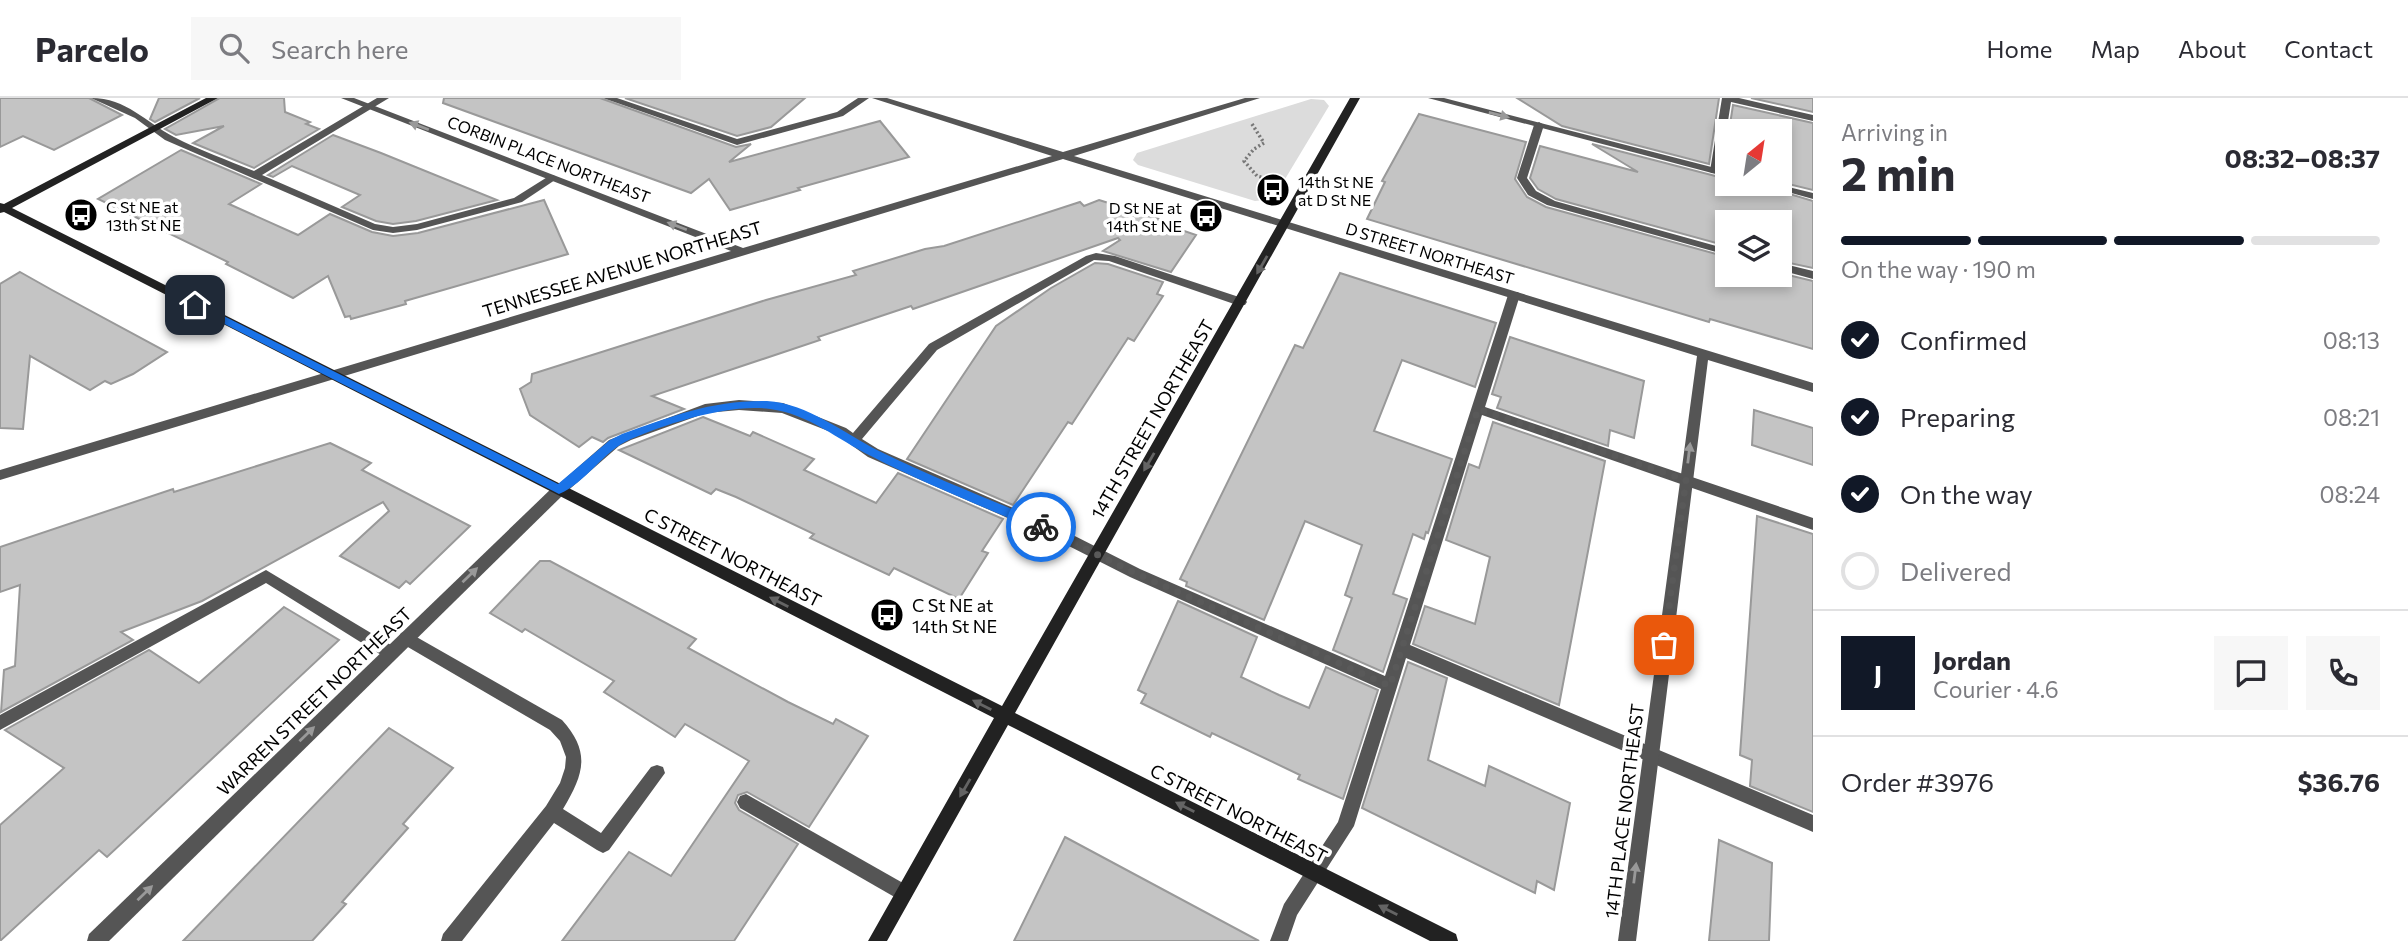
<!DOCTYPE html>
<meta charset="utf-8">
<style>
:root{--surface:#fff;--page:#f7f7f7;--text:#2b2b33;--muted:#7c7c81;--line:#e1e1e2;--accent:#111827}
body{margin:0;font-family:Commissioner,sans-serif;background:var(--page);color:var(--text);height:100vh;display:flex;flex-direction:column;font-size:26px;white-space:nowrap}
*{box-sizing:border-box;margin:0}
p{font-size:23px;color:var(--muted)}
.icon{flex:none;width:38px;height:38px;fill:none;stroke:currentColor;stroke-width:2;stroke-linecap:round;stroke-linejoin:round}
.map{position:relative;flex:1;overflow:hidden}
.drawer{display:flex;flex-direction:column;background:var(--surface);width:595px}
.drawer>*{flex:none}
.needle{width:46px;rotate:30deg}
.fabs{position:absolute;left:1715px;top:21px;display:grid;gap:14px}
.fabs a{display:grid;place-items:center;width:77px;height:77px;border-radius:0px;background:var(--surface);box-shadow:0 4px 10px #0003;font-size:35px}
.pin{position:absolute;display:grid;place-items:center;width:60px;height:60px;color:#fff;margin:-30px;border-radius:14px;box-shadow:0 4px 10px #0006}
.courier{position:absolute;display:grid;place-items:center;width:70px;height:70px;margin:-35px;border:5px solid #1a73e8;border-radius:50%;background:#fff;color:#222;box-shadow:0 2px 9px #0007}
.head em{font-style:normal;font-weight:700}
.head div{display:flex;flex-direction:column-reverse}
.head{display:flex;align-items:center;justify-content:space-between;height:119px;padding:0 28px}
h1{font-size:46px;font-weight:700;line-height:52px}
.bar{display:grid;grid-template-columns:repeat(4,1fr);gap:10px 7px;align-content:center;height:84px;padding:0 28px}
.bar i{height:9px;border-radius:5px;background:var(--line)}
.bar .selected{background:var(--accent)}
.bar p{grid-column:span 4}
.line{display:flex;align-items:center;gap:18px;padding:0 28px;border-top:2px solid var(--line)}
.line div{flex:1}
.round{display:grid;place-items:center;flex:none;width:74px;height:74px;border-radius:0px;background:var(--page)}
ol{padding:0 28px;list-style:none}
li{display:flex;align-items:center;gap:21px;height:77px}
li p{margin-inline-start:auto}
li .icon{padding:7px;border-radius:50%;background:var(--accent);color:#fff;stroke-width:4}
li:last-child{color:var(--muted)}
li i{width:38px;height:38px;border:4px solid var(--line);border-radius:50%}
header{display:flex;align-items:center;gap:42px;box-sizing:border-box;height:98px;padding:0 35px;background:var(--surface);border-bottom:2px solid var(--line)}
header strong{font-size:33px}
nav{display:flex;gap:38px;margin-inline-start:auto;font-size:24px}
.search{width:490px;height:63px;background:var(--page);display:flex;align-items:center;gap:18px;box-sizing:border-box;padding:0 24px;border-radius:0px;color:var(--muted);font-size:26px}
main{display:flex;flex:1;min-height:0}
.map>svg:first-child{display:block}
.green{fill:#dcdcdc}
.building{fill:#c4c4c4;stroke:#999;stroke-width:2}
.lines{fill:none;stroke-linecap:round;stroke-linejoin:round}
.path{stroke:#777;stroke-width:3.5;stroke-dasharray:2 2.5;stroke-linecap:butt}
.lane{fill:#555;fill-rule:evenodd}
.street{fill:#555;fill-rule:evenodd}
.secondary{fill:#222;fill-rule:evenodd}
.oneway{fill:#999}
.oneway2{fill:#646464}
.route{fill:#1a73e8}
.done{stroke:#595959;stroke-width:7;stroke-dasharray:0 12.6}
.labels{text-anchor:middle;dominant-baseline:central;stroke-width:7;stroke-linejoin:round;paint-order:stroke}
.far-street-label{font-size:16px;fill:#000;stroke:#fff}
.far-poi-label{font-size:16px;fill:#000;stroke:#fff;text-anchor:start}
.street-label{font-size:18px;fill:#000;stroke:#fff}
.poi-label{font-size:18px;fill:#000;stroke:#fff;text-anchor:start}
</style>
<header>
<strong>Parcelo</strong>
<div class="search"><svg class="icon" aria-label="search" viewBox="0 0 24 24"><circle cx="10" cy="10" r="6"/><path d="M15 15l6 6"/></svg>Search here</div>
<nav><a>Home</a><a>Map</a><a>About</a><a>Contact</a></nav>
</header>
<main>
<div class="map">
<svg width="1813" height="843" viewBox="0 0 1813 843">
<rect width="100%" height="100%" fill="#fff"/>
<polygon class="green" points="1311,1 1324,2 1329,8 1273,101 1255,103 1138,67 1133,62 1137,55"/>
<g class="building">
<polygon points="0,0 89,0 122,17 54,52 23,38 0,49"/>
<polygon points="159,0 200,0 155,24 150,21"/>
<polygon points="220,0 284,0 285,14 310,24 306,26 319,31 254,70 193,45 224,28 176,37 165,31"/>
<polygon points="444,0 600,0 736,49 751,46 729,64 880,23 909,59 798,90 800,92 730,112 709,81 691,95 443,5"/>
<polygon points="625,0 805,0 771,29 737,38"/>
<polygon points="1517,0 1719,0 1709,66 1562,28"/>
<polygon points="1751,0 1813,0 1813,14"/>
<polygon points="1733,7 1813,25 1813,92 1780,84 1780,33 1729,33"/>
<polygon points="1419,16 1526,44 1515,81 1527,99 1546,109 1727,159 1727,177 1780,175 1813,183 1813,251 1710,221 1709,224 1367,121 1385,84 1382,83"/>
<polygon points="333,37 381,55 497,102 416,123 393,126 376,123 342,109 360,97 292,68 273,79 268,77"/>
<polygon points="1592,46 1727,81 1727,86 1756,86 1813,103 1813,170 1780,163 1780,124 1727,124 1727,148 1556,101 1538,91 1530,80 1540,48 1638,74"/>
<polygon points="181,52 261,86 229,106 298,137 330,116 372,134 393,138 418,135 544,102 568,156 405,203 406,206 351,221 350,218 345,219 328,178 293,200 226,166 228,164 98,101"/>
<polygon points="1099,102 1166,123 1161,125 1196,137 1171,174 1103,153 1120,142 1118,140 913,211 911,208 818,239 820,242 652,298 684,311 608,340 603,344 592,339 579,349 530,317 520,291 531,284 532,276 766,202 856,177 853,173 925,151 944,148 1080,104 1084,108"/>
<polygon points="1095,165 1108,166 1163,184 1157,196 1163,198 1134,243 1128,240 1072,326 1068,324 1013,407 907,361 996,228 1051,190"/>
<polygon points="20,174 52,192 167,254 133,276 111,286 105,283 90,292 30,258 23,331 0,330 0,186"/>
<polygon points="1340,175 1496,225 1475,289 1402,262 1374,333 1452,361 1428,435 1426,434 1424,441 1413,436 1393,496 1407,501 1383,574 1333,552 1352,500 1345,497 1362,447 1305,423 1264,522 1186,488 1187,484 1180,481 1295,247 1303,250"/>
<polygon points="1510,239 1644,283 1634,340 1610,332 1608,348 1497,310 1501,299 1492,296"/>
<polygon points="1754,312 1813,330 1813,367 1752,347"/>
<polygon points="703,319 750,338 753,334 814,361 804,372 876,405 898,375 1003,421 982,453 988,455 959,501 894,470 889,477 810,440 814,436 736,399 716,391 711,396 619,352"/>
<polygon points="1493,324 1605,363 1559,607 1413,546 1425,508 1475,526 1490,459 1446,442 1469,366 1479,370"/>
<polygon points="330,345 371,365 362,372 470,428 410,486 406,483 399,490 340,458 389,413 383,404 202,503 121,534 133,542 1,614 4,572 15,568 20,487 0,494 0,449 173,391 174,394"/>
<polygon points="1757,418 1813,436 1813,714 1750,688 1752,662 1740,657"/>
<polygon points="540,463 550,463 696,541 688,550 788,604 833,626 836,621 868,638 809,729 747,694 738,697 735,705 739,712 798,746 734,843 562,843 629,754 671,778 749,663 685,626 675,639 604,594 614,583 525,531 522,534 490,515"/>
<polygon points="1178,503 1257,539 1241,579 1279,597 1309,610 1326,569 1378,592 1343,701 1298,681 1300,677 1212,635 1210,639 1141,605 1146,596 1138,592"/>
<polygon points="284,509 339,542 107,759 99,752 0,843 0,727 64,670 5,632 149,552 199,585"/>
<polygon points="1408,564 1447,580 1428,662 1485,688 1489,668 1570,705 1554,792 1537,783 1535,795 1362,710"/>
<polygon points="389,630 453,670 403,726 408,730 342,804 346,806 312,843 183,843"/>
<polygon points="1065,739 1259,843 1014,843"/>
<polygon points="1719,742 1772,765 1769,843 1709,843"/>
</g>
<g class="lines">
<polyline class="path" points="1252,26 1264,45 1254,51 1244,63 1257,78 1272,82"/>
<g class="lane">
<path d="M91 0C127 0 145 24 174 39 199 52 227 62 254 73L377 0H389L262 77 375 126 393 129 417 126 514 100 549 78 553 77 558 80 522 104 417 132 393 135 373 132 165 42 135 20Z"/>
<polygon points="603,0 617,0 737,41 837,14 858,0 869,0 843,18 737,47"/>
<polygon points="1722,0 1739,0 1813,17 1813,23 1731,4 1720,73 1711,75 1710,73"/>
<polygon points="1539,24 1544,27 1527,80 1536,93 1555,103 1727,151 1727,157 1547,107 1528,97 1517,80 1534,27"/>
<polygon points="1096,155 1115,158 1245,201 1247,204 1245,207 1237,207 1109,163 1094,162 937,252 862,341 878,351 1059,430 1140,471 1385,578 1508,197 1510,194 1518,194 1520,197 1485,309 1813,420 1813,432 1482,317 1410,547 1813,717 1813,734 1406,560 1354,728 1297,817 1288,843 1270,843 1284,806 1338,724 1381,591 1130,479 1049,438 868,359 836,336 782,315 739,312 706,315 631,342 619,348 564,396 559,397 552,392 609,342 705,306 739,302 783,305 846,330 853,335 929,246 1086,158"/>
<polygon points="1780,165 1813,173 1813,181 1780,172"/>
<polygon points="266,472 396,550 399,555 396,560 391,562 386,560 266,485 0,632 0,617"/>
<path d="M406 533 562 622C591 654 584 676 563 711L601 735 651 669 657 667 663 669 665 675 609 752 603 755 597 752 554 725 462 843H441L443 836 546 708 560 685 565 670 566 659 560 643 550 632 401 545 398 540 401 535Z"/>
<polygon points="746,696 910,789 913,795 910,801 904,804 898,801 740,710 737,704 740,698"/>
</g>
<g class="street">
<polygon points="341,0 354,0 743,150 1052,58 872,0 887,0 1063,54 1245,0 1260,0 1074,58 1813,285 1813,294 1708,262 1636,843 1618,843 1697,258 1063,61 0,382 0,372 731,153"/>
<polygon points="1428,0 1444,0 1727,73 1727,79"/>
<polygon points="1759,86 1776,86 1813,95 1813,101"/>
<polygon points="559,387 566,392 564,396 109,843 87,843 89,836 554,388"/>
</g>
<polygon class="secondary" points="206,0 218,0 12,110 1002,608 1350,0 1360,0 1015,615 1456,836 1458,843 1430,843 1008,627 887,843 868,843 994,620 4,114 0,115 0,105 4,106"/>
</g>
<defs><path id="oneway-solid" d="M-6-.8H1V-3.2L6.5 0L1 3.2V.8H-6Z" transform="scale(1.75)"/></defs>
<g class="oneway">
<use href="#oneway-solid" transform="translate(1499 17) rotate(14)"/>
<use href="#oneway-solid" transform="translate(419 28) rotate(-159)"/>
<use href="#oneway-solid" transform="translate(677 128) rotate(-159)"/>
<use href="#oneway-solid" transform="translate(1689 355) rotate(-83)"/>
<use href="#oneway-solid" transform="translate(470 477) rotate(-44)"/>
<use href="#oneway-solid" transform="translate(307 636) rotate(-44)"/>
<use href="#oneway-solid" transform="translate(1635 775) rotate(-83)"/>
<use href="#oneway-solid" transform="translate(145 795) rotate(-44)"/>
</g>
<g class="oneway2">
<use href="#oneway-solid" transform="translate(1262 167) rotate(120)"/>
<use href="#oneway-solid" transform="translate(1149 364) rotate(120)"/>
<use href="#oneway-solid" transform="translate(779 504) rotate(-153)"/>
<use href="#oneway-solid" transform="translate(982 607) rotate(-153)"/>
<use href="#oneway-solid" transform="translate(965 690) rotate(120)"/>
<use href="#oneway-solid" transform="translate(1185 709) rotate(-153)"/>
<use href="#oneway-solid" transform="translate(1388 812) rotate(-153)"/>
</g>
<path class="route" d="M191 205H198L558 386 610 342 622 336C673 318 712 302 767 303 807 305 845 336 879 353 933 380 990 401 1045 425L1047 429 1045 432H1037C982 408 925 386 871 358 838 342 809 316 770 311 730 305 668 325 631 341 603 353 586 385 559 396L191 209Z"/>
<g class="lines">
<polyline class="done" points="1041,429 1135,475 1390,588 1478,311 1686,382 1664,547"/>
</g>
<defs>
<symbol id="bus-disc" viewBox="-11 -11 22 22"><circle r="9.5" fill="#000" stroke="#fff"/><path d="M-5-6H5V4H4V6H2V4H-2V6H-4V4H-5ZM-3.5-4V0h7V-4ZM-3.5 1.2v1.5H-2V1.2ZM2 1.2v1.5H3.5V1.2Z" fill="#fff"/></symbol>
</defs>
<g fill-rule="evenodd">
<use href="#bus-disc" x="1254" y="73" width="38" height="38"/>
<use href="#bus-disc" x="62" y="98" width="38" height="38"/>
<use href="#bus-disc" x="1187" y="99" width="38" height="38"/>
<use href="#bus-disc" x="868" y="498" width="38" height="38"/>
</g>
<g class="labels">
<g class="far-street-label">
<text transform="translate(549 61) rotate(21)">CORBIN PLACE NORTHEAST</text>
<text transform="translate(1430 155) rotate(17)">D STREET NORTHEAST</text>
</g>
<g class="far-poi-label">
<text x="1298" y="83">14th St NE<tspan x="1298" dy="18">at D St NE</tspan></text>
<text x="106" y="108">C St NE at<tspan x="106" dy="18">13th St NE</tspan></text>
<text x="1182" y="109" text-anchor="end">D St NE at<tspan x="1182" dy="18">14th St NE</tspan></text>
</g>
<g class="street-label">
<text transform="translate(622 171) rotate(-17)">TENNESSEE AVENUE NORTHEAST</text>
<text transform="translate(1152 321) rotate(-60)">14TH STREET NORTHEAST</text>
<text transform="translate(733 459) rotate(27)">C STREET NORTHEAST</text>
<text transform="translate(314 603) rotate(-44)">WARREN STREET NORTHEAST</text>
<text transform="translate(1624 713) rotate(-83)">14TH PLACE NORTHEAST</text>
<text transform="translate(1239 715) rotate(27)">C STREET NORTHEAST</text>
</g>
<g class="poi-label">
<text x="912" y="507">C St NE at<tspan x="912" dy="21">14th St NE</tspan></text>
</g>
</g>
</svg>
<div class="fabs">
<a><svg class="needle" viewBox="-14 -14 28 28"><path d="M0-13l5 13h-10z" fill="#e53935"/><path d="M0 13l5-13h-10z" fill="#7c7c81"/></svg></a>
<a><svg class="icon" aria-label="layers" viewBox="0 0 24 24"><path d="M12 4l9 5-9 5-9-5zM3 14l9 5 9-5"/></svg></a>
</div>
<div class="pin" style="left:1664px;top:547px;background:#ea580c"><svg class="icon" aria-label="bag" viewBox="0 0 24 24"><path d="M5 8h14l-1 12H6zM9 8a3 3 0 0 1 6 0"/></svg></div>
<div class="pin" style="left:195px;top:207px;background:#1f2937"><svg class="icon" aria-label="home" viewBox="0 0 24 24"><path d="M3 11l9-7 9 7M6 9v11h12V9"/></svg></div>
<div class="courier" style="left:1041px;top:429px"><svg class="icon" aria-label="bike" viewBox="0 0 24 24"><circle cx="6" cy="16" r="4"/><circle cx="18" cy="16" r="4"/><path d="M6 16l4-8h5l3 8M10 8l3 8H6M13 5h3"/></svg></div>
</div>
<section class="drawer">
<div class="head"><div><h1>2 min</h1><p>Arriving in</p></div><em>08:32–08:37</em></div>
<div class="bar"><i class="selected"></i><i class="selected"></i><i class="selected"></i><i></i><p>On the way · 190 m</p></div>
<ol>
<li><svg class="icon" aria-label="check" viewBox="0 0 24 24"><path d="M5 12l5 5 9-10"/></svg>Confirmed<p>08:13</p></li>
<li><svg class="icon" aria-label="check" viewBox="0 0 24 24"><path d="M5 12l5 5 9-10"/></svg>Preparing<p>08:21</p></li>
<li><svg class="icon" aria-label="check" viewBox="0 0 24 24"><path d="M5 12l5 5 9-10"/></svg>On the way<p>08:24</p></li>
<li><i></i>Delivered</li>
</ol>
<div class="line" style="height:126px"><b class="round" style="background:var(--accent);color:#fff">J</b><div><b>Jordan</b><p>Courier · 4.6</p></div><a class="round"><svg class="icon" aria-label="chat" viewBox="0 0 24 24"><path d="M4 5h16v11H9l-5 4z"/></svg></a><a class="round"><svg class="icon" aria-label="phone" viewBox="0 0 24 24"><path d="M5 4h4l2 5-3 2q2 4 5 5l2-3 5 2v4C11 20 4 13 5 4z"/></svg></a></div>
<div class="line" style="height:91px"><div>Order #3976</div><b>$36.76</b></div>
</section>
</main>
